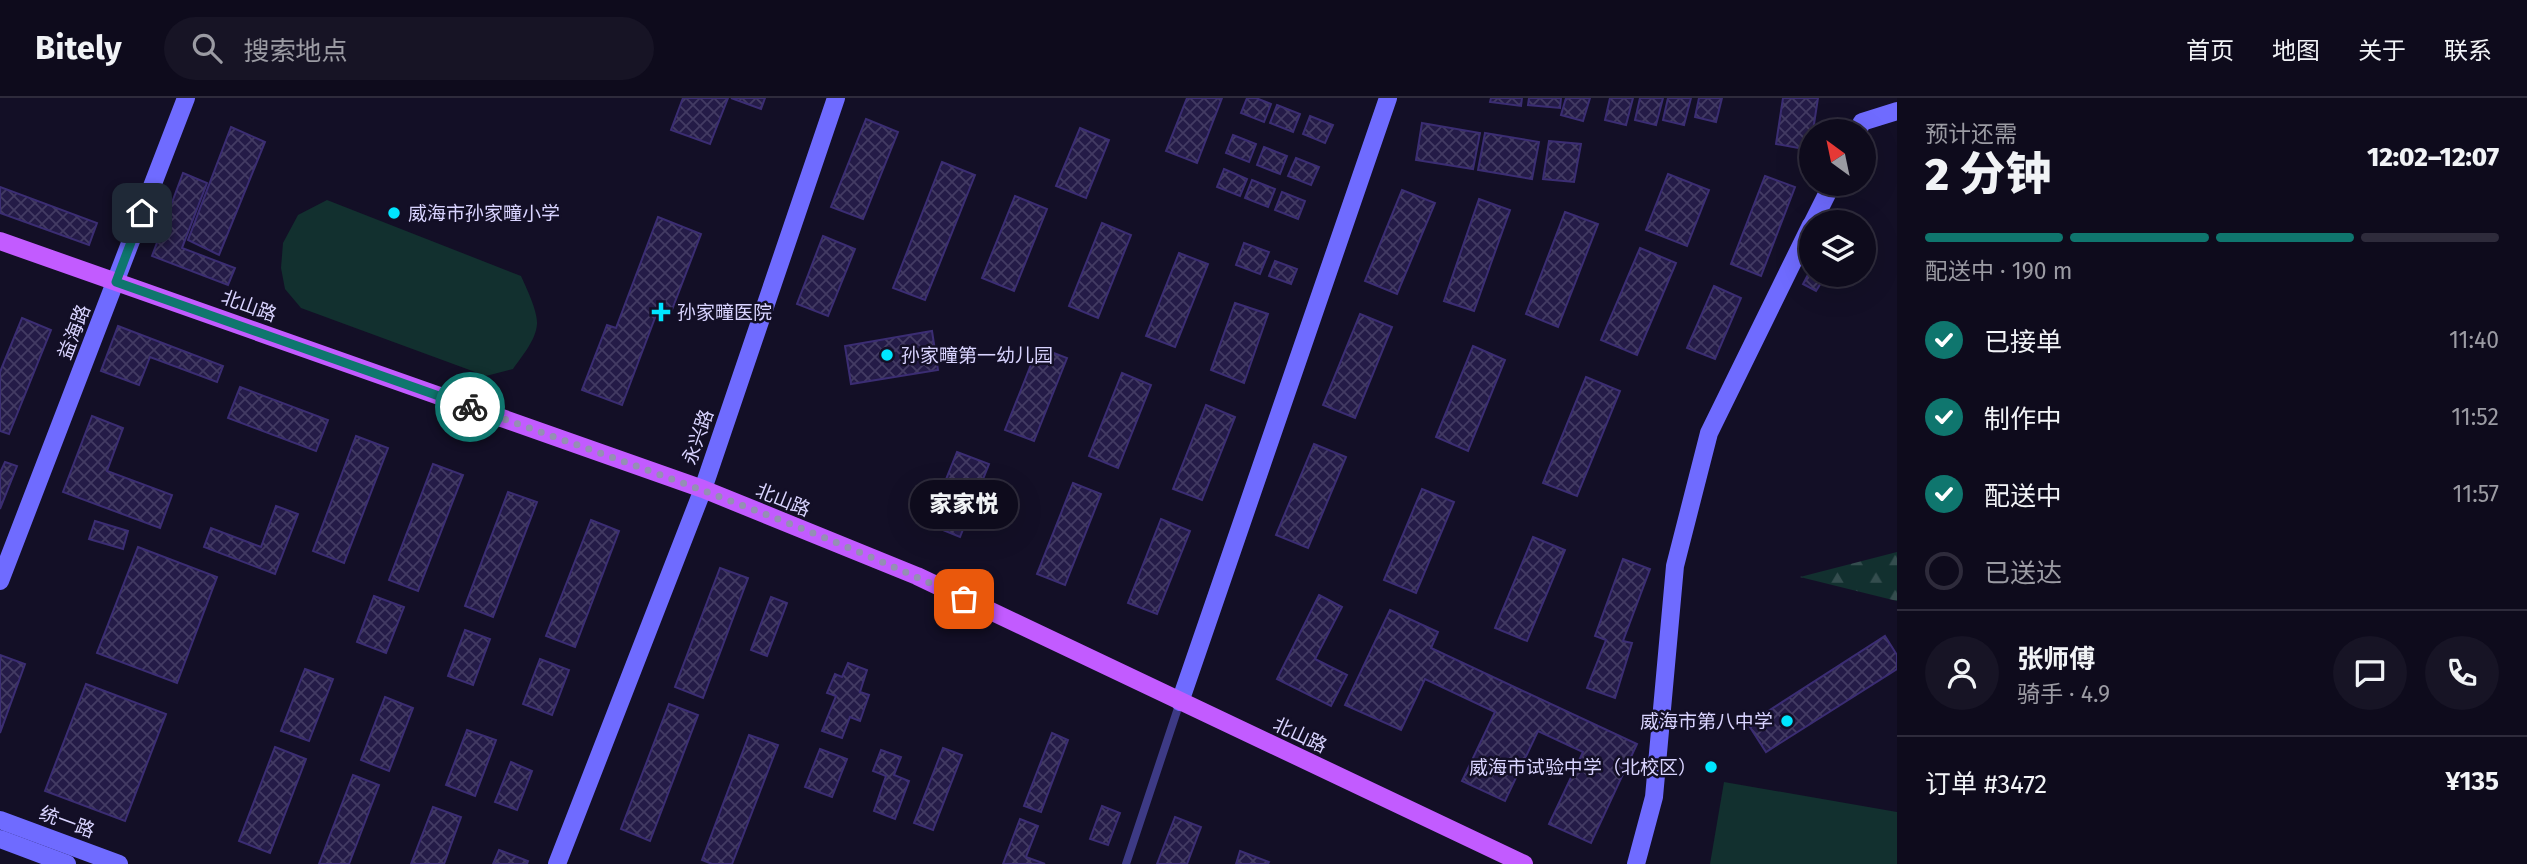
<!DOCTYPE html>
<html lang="zh">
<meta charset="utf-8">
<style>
:root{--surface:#0e0b1c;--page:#171425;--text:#f1f3f6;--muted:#9b9ba3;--line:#2e2b3b;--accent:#0f766e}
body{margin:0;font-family:"Fira Sans","Noto Sans SC",sans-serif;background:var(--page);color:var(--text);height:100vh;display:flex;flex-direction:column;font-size:26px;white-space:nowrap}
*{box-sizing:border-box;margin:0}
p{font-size:23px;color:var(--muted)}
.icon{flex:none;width:38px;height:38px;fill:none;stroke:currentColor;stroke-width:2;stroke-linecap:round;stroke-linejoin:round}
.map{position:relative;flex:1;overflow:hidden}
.panel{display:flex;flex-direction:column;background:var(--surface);width:630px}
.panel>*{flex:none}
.needle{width:46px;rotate:327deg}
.buttons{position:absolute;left:1799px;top:21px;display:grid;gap:14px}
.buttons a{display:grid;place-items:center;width:77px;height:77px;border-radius:50%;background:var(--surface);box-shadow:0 7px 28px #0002,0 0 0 2px var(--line);font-size:35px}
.pin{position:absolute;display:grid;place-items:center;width:60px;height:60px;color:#fff;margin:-30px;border-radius:14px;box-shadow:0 4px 10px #0006}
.courier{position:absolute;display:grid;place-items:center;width:70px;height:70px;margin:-35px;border:5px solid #0f766e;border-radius:50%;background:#fff;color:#222;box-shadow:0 2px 9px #0007}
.bubble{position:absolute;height:49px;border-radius:24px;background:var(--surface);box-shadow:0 7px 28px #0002,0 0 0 2px var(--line);font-size:23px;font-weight:800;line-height:49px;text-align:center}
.summary em{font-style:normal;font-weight:800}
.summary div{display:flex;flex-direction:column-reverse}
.summary{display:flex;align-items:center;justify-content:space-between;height:119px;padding:0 28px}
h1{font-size:46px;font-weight:800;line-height:52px}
.bar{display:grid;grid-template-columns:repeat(4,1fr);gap:10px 7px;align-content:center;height:84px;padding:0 28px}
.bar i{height:9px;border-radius:5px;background:var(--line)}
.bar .selected{background:var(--accent)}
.bar p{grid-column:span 4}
.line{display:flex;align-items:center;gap:18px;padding:0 28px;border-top:2px solid var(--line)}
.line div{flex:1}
.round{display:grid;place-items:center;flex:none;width:74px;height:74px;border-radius:37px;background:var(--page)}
ol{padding:0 28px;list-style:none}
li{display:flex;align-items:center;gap:21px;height:77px}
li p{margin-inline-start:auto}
li .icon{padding:7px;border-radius:50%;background:var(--accent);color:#fff;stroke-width:4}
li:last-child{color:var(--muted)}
li i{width:38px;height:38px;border:4px solid var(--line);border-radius:50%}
header{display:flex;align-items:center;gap:42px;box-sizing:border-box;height:98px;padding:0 35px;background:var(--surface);border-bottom:2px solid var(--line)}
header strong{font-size:33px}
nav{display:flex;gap:38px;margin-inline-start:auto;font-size:24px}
.search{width:490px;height:63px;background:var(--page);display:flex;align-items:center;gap:18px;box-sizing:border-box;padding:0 24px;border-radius:38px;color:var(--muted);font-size:26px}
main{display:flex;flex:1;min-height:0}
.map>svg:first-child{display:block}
.forest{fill:url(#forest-firs)}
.park{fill:#12302f}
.building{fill:url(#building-cross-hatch);stroke:#3b2d73;stroke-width:2}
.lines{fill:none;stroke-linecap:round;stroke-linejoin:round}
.lane{stroke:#3d3a85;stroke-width:8}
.secondary{stroke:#6f6bff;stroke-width:18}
.primary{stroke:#c25bff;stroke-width:18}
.done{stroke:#948fb3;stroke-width:7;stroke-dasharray:0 12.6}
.route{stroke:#0f766e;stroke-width:9}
.poi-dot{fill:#00e5ff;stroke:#130f26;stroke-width:2.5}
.labels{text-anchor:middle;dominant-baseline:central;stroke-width:5;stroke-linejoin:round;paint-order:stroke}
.poi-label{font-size:19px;fill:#d9d4ff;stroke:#130f26;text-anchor:start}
.street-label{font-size:19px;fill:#d9d4ff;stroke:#130f26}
</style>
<header>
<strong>Bitely</strong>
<div class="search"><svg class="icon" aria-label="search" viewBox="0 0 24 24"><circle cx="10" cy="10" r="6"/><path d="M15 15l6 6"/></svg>搜索地点</div>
<nav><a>首页</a><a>地图</a><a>关于</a><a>联系</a></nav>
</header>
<main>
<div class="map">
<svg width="1897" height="766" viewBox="0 0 1897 766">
<defs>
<pattern id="forest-firs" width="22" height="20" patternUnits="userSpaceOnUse" patternTransform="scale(1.75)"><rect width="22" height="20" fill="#12302f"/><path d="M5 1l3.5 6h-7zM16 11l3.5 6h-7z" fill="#344d4e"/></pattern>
<pattern id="building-cross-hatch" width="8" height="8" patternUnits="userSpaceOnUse" patternTransform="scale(1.75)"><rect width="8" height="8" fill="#241b47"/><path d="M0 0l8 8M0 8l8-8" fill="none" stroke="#433b63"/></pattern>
</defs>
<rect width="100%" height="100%" fill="#130f26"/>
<polygon class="forest" points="1897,454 1897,503 1800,479"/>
<g class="park">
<path d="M327 102 521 178C526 189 538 214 537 226 536 242 522 258 513 271L486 278 301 210 285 191 281 170 283 145 298 117Z"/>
<polygon points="1724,684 1897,714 1897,766 1710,766"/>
</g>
<g class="building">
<polygon points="683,0 728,0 710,46 671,32"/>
<polygon points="731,0 765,0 761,11"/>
<polygon points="1187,0 1222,0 1197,65 1166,53"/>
<polygon points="1247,0 1256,0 1271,6 1264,24 1241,15"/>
<polygon points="1491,0 1522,0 1521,8 1490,4"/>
<polygon points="1529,0 1561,0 1560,10 1528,7"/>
<polygon points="1566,0 1590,0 1583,23 1561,17"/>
<polygon points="1610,0 1633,0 1626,27 1605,22"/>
<polygon points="1640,0 1663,0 1656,27 1635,22"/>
<polygon points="1668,0 1691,0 1684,27 1663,22"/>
<polygon points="1699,0 1722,0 1716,24 1695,19"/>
<polygon points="1783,0 1818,0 1810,52 1776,46"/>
<polygon points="1277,7 1300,16 1293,34 1270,25"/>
<polygon points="1310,18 1333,27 1325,45 1303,36"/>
<polygon points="866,21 898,34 863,121 831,109"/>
<polygon points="1422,25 1480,35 1473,71 1416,62"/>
<polygon points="231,29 265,44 219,157 188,142"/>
<polygon points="1080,30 1109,42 1086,100 1056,88"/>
<polygon points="1485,35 1539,44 1532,81 1478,72"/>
<polygon points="1233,37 1256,46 1249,64 1226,55"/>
<polygon points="1549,43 1581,46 1574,84 1543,81"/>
<polygon points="1264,49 1287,58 1280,76 1257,67"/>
<polygon points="1296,60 1319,69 1311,87 1288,78"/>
<polygon points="942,64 975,77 925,202 893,190"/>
<polygon points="1224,71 1247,81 1240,98 1217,89"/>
<polygon points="183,75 207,85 182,150 235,170 228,187 152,158"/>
<polygon points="1668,76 1709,92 1687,148 1646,132"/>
<polygon points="1765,78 1795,89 1761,178 1731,166"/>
<polygon points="1252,82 1275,91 1268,109 1245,100"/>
<polygon points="0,89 97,125 89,147 0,115"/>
<polygon points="1402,92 1435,105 1397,196 1365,183"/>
<polygon points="1282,94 1305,103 1298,121 1275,112"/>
<polygon points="1015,98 1047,111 1014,193 982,180"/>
<polygon points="1479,101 1510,112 1474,213 1444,203"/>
<polygon points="1565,114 1598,126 1558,229 1526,216"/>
<polygon points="658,119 701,136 670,217 658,212 622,307 582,292 607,227 616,230"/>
<polygon points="1102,125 1131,137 1098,220 1069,208"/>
<polygon points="823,138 855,151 828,218 797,206"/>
<polygon points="1244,145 1269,154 1260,176 1236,167"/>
<polygon points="1640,150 1676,165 1637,257 1601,242"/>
<polygon points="1179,155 1208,166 1175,249 1146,238"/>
<polygon points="1275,163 1297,171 1291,186 1269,178"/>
<polygon points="1811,171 1811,177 1826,177 1816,193 1803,186"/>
<polygon points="1714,188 1741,200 1715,261 1687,250"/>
<polygon points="1235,205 1268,216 1244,285 1211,272"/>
<polygon points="1360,216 1392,229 1355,320 1323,307"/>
<polygon points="22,220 51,232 9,336 0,333 0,274"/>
<polygon points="118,228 223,268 217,284 150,259 139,287 101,273"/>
<polygon points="932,233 938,272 851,286 845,248"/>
<polygon points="1473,248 1505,262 1468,353 1436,339"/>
<polygon points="1038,249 1067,260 1034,343 1005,332"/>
<polygon points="1122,275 1151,287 1118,370 1089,358"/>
<polygon points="1586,279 1620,293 1577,398 1543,385"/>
<polygon points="240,289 328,322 316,353 228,320"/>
<polygon points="1206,307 1235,319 1202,402 1173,391"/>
<polygon points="92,318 123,330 107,373 172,397 160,430 63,394"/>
<polygon points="356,338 388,350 344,465 313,453"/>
<polygon points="1314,346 1346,359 1308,450 1276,437"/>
<polygon points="957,354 989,366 960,439 928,426"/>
<polygon points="5,364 17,368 0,411 0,375"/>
<polygon points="433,366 463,377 418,493 389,482"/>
<polygon points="1073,385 1101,396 1065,487 1037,476"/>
<polygon points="1422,391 1454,404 1416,495 1384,482"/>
<polygon points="508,394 537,404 493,519 465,508"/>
<polygon points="276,408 298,416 275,476 204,449 211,430 261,449"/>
<polygon points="1161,421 1190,433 1157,516 1128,505"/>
<polygon points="591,422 619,433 575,549 546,538"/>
<polygon points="95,423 128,433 123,451 89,441"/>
<polygon points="1533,439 1565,452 1527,543 1495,530"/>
<polygon points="138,449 217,479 177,585 97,555"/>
<polygon points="1623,461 1650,471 1623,543 1632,545 1615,600 1587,590 1606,542 1595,538"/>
<polygon points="720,470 748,480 703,600 675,589"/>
<polygon points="1319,497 1342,509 1315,561 1347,577 1331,608 1277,581"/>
<polygon points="374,498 404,509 386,555 357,544"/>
<polygon points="771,499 787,505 767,558 751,552"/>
<polygon points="1390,512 1438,534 1431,550 1637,646 1591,745 1549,726 1583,654 1538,633 1505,703 1462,683 1495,614 1425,581 1401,632 1345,607"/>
<polygon points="465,532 490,541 473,587 448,578"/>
<polygon points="1885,538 1897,557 1897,571 1766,654 1748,626"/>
<polygon points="0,557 25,566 0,635"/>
<polygon points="540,561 569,572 552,617 523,606"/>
<polygon points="848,565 867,572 860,594 869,597 860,623 850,619 842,640 822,633 836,598 827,595 835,576 842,579"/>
<polygon points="305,571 333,581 309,643 281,633"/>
<polygon points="86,586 166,616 125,723 45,693"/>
<polygon points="385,599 413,610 389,673 361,662"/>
<polygon points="669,606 698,617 650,743 621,731"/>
<polygon points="467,632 496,642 475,698 446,687"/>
<polygon points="1052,635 1068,642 1041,714 1024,708"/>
<polygon points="749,637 778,647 732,766 712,766 702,762"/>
<polygon points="275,649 306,661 270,755 239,743"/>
<polygon points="943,650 962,657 933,732 914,725"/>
<polygon points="820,651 847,661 832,699 805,689"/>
<polygon points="881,652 901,659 894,677 909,683 895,721 874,713 886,678 873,673"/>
<polygon points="511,664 532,673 517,712 495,704"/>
<polygon points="353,677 379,687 349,766 319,766"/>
<polygon points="1102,708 1120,715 1108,747 1090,741"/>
<polygon points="433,709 461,719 444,766 411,766"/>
<polygon points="1175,719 1201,729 1187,766 1157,766"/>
<polygon points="1020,721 1038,728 1026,759 1045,766 1003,766"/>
<polygon points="499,752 528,763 527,766 493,766"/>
<polygon points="1240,753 1269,764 1268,766 1236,766"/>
</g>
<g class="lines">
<polyline class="lane" points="1126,766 1180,604"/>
<g class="secondary">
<polyline points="1858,33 1862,24 1897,13"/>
<polyline points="1813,124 1832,86"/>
<polyline points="0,483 186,0"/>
<polyline points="1180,604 1388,0"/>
<polyline points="0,722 119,766"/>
<polyline points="0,741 67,766"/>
<polyline points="557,766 703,391 836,0"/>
<polyline points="1636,766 1654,699 1675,468 1709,335 1811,127"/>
</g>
<polyline class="primary" points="0,143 703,391 917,478 1524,766"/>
</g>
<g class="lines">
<path class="done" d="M470 309C636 368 804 425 964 501"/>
<polyline class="route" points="142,115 116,184 470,309"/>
</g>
<g class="poi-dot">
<circle cx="394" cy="115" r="7"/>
<path d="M657.5 203.5h7v7h7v7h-7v7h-7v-7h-7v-7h7z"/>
<circle cx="887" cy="257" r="7"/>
<circle cx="1787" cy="623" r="7"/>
<circle cx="1711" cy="669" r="7"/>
</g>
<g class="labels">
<g class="poi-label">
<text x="408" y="115">威海市孙家疃小学</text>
<text x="677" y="214">孙家疃医院</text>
<text x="901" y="257">孙家疃第一幼儿园</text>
<text x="1773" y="623" text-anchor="end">威海市第八中学</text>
<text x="1697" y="669" text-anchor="end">威海市试验中学（北校区）</text>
</g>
<g class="street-label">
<text transform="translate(249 208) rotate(20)">北山路</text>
<text transform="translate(74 234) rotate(-69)">益海路</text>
<text transform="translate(698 339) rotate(-71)">永兴路</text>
<text transform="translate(783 402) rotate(22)">北山路</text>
<text transform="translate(1300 637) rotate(25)">北山路</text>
<text transform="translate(67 724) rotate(20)">统一路</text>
</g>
</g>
</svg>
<div class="buttons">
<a><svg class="needle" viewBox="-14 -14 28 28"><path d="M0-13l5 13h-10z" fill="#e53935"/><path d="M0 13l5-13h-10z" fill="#9b9ba3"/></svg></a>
<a><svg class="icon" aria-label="layers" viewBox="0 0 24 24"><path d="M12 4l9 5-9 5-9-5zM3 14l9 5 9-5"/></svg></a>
</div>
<div class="pin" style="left:964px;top:501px;background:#ea580c"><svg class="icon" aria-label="bag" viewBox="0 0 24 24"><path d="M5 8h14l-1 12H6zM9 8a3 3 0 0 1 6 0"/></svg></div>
<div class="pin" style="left:142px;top:115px;background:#1f2937"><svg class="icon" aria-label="home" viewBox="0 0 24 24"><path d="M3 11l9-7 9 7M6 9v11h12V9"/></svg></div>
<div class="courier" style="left:470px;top:309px"><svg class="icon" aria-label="bike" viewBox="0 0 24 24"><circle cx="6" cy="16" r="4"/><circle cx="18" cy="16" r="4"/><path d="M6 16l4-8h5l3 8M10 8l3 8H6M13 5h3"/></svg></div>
<div class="bubble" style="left:910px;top:382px;width:108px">家家悦</div>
</div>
<section class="panel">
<div class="summary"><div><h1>2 分钟</h1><p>预计还需</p></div><em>12:02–12:07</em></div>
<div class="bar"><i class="selected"></i><i class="selected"></i><i class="selected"></i><i></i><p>配送中 · 190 m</p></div>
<ol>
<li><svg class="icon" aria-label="check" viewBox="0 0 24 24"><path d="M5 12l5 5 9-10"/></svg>已接单<p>11:40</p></li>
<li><svg class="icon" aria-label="check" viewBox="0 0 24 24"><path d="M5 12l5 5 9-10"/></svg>制作中<p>11:52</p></li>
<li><svg class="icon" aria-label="check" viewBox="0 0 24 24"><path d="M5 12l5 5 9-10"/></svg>配送中<p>11:57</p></li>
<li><i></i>已送达</li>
</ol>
<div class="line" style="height:126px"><a class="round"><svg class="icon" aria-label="person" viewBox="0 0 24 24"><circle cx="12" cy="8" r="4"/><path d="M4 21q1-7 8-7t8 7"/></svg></a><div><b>张师傅</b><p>骑手 · 4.9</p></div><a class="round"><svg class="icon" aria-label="chat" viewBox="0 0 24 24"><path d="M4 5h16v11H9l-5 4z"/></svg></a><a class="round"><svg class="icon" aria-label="phone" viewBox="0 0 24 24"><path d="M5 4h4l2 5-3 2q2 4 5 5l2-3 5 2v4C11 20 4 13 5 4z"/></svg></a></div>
<div class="line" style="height:91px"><div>订单 #3472</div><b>¥135</b></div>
</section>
</main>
